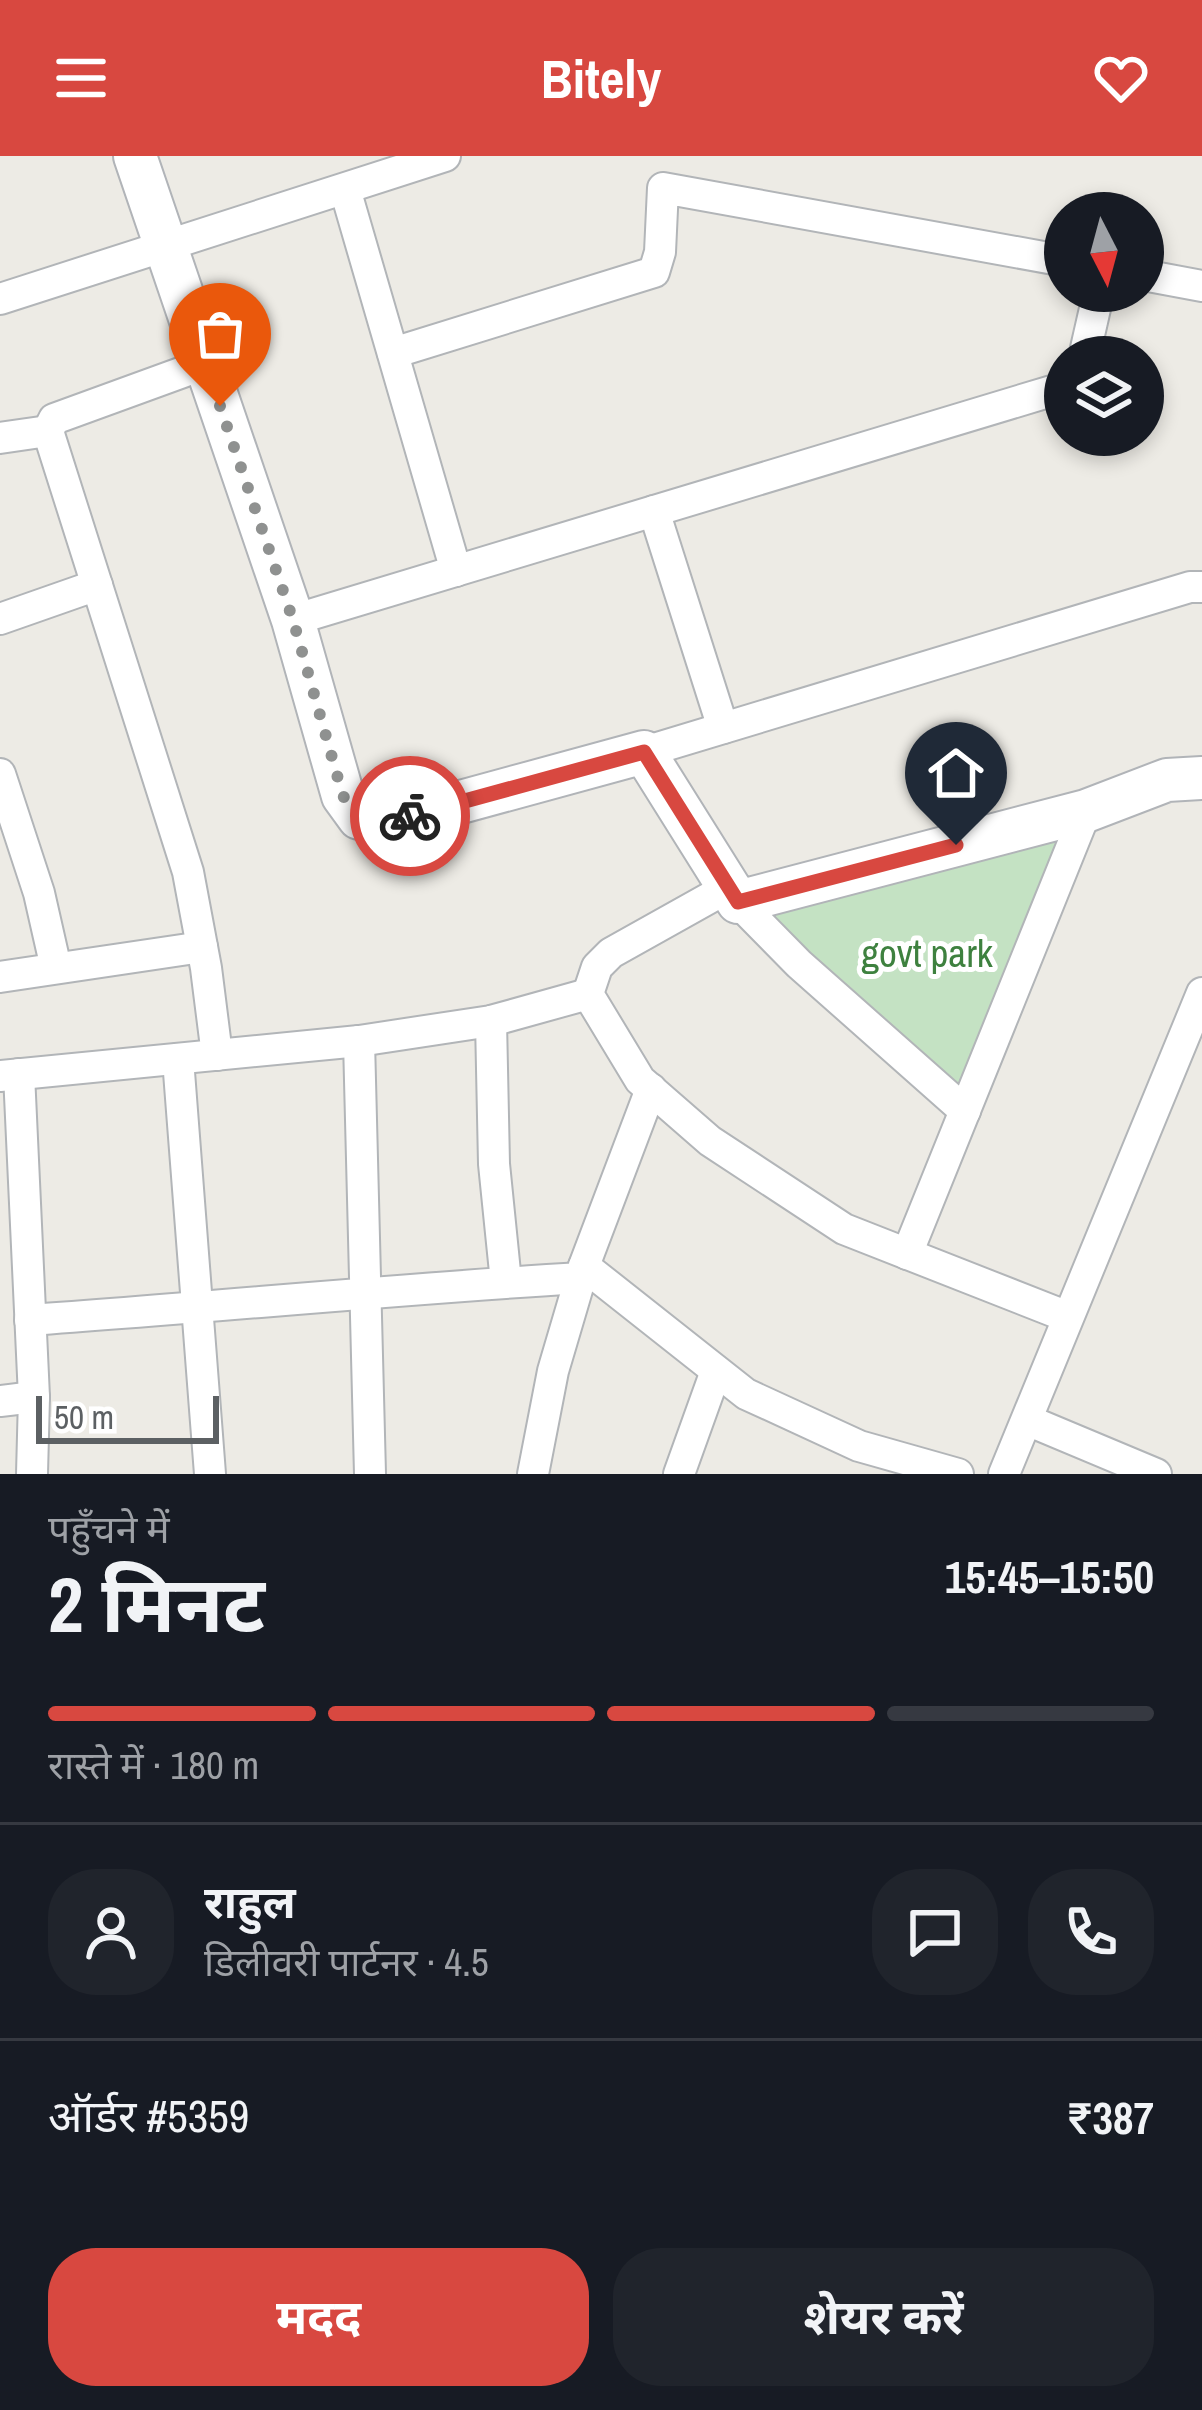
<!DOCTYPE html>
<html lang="hi">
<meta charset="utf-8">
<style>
:root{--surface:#171b24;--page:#20242c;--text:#f1f3f6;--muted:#9ea1a6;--line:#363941;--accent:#d84840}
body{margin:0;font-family:"Archivo Narrow","Noto Sans Devanagari",sans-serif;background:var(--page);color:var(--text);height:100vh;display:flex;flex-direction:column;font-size:45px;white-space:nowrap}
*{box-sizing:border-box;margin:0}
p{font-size:39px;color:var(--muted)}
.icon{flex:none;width:66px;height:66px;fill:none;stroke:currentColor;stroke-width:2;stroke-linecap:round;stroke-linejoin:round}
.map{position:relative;height:1318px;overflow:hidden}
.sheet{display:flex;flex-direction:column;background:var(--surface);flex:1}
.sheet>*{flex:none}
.needle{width:78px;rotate:174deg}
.fabs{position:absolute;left:1044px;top:36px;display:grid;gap:24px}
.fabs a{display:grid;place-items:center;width:120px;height:120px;border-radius:50%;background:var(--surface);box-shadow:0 6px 18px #0003;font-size:60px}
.scale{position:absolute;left:36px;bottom:30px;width:183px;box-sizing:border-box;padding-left:12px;border:6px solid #5c6063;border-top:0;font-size:33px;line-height:42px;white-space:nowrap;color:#5c6063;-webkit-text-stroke:9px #fff;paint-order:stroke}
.pin{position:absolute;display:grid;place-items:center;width:102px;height:102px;color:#fff;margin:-123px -51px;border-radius:50% 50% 50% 0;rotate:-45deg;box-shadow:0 0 12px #0007}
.pin .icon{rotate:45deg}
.courier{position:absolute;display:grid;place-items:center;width:120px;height:120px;margin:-60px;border:9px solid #d84840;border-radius:50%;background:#fff;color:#222;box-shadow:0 3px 15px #0007}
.overview em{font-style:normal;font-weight:700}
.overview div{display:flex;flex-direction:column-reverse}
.overview{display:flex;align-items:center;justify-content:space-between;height:204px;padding:0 48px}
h1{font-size:78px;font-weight:700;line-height:90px}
.bar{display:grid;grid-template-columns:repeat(4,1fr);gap:18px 12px;align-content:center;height:144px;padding:0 48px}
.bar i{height:15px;border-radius:9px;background:var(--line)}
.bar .selected{background:var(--accent)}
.bar p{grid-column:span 4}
.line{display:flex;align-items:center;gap:30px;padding:0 48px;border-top:3px solid var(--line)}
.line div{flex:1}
.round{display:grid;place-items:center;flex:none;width:126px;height:126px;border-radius:48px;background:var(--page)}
.cta{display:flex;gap:24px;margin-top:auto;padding:24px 48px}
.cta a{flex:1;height:138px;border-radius:48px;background:var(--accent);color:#fff;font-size:48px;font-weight:700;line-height:138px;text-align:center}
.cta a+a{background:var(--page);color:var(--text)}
header{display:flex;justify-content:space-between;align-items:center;height:156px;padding:0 48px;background:var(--accent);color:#fff;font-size:54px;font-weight:700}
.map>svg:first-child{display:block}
.green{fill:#c4e2c3}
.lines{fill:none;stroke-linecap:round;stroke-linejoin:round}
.street-casing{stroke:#b2b5b8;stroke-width:34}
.secondary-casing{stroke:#b1b4b8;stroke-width:46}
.street{stroke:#fff;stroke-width:30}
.secondary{stroke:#fff;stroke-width:42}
.done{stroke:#8f9190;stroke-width:12;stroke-dasharray:0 21.6}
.route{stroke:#d84840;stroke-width:15}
.labels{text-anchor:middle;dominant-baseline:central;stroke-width:10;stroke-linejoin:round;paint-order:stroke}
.park-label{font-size:39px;fill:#3e813f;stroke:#fff}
</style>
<header><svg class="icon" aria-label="menu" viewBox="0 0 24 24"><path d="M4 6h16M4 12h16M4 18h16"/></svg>Bitely<svg class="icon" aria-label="heart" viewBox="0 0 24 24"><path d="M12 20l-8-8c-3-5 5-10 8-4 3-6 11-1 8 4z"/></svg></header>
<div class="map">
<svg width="1202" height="1318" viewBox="0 0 1202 1318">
<rect width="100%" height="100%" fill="#edebe5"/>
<polygon class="green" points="1062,678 958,933 756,755"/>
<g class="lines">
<defs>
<g id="street">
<polyline points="345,33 456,415"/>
<polyline points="1143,119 1202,130"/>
<polyline points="0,143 445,0"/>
<polyline points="393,197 654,116 660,96 663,32 1065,105"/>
<polyline points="1084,201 1099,135"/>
<polyline points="205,208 54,263 48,275 188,716 206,812 217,899"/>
<polyline points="0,282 48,275"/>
<polyline points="654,355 723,572"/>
<polyline points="0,463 97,429"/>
<polyline points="293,464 1065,231"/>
<polyline points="644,596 1190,431 1202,431"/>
<polyline points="0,618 39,737 56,812"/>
<polyline points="729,731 611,797 597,811 588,838 640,924 710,985 844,1073 1068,1161"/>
<polyline points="738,746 799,808 965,955"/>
<polyline points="0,821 202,791"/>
<polyline points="491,865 494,1008 506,1126"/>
<polyline points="359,885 370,1318"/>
<polyline points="178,903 210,1318"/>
<polyline points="19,918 34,1241 32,1318"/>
<polyline points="0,920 359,885 491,865 588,838"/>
<polyline points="907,1098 1086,655"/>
<polyline points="584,1110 746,1238 859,1290 958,1318"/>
<path d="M30 1164C214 1151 397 1133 581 1122"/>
<polyline points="0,1245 34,1241"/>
<polyline points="1027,1264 1156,1318"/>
<polyline points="533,1318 553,1215 584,1110 651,933"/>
<polyline points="679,1318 716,1215"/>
<polyline points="1004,1318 1202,837"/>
</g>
<polyline id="secondary" points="135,0 293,464 343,640 359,662 384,667 644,596 738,746 1086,655 1167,624 1202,622"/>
</defs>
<use href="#street" class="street-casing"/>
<use href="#secondary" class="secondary-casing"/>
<use href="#street" class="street"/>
<use href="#secondary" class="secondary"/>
</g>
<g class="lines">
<polyline class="done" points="220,250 293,464 343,640 359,662 384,667 410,660"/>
<polyline class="route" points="410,660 644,596 738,746 956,689"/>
</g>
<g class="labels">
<g class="park-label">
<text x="927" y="797">govt park</text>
</g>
</g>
</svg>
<div class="fabs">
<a><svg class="needle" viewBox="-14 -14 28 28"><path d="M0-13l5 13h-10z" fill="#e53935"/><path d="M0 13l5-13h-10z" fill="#9ea1a6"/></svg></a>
<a><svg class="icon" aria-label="layers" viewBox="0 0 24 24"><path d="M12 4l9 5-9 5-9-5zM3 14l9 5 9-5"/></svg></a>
</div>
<div class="scale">50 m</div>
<div class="pin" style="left:220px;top:250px;background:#ea580c"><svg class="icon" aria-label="bag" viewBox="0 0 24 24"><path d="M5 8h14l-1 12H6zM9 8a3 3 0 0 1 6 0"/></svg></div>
<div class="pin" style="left:956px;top:689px;background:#1f2937"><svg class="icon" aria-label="home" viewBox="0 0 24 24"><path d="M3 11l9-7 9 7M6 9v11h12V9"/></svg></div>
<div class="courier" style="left:410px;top:660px"><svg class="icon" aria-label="bike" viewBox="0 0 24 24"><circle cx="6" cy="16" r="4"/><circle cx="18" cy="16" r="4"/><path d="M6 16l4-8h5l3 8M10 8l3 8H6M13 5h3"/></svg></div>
</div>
<section class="sheet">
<div class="overview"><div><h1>2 मिनट</h1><p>पहुँचने में</p></div><em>15:45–15:50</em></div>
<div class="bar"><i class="selected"></i><i class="selected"></i><i class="selected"></i><i></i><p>रास्ते में · 180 m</p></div>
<div class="line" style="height:216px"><a class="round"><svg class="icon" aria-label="person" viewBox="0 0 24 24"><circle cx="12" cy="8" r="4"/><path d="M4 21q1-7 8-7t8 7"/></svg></a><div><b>राहुल</b><p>डिलीवरी पार्टनर · 4.5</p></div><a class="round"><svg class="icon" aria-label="chat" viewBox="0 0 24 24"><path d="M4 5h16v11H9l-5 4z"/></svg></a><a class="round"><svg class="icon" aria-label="phone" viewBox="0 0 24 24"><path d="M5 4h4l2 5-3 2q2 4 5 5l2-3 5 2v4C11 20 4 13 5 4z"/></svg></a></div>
<div class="line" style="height:156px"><div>ऑर्डर #5359</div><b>₹387</b></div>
<div class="cta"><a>मदद</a><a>शेयर करें</a></div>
</section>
